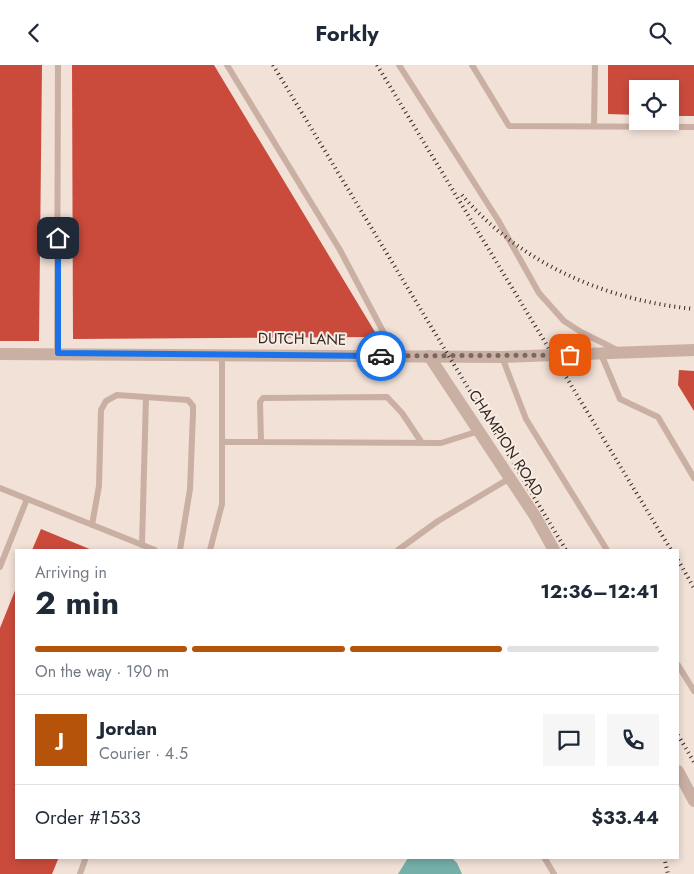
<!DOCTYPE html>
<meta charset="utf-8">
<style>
:root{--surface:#fff;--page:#f6f6f7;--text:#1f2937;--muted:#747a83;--line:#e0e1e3;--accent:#b45309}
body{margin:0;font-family:Jost,sans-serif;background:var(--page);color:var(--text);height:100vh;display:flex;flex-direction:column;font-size:19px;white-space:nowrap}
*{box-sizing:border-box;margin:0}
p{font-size:16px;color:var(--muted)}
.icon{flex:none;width:28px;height:28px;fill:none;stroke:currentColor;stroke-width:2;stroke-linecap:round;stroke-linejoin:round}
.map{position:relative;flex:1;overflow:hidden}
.panel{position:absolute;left:15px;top:484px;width:664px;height:310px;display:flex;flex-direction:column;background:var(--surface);border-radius:0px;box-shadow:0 2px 8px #0003}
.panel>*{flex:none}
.controls{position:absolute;left:629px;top:15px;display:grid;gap:10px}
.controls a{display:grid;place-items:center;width:50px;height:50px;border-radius:0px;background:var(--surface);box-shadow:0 2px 8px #0003;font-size:25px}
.pin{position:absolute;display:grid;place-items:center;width:42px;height:42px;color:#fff;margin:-21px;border-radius:10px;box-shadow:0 2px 8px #0006}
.courier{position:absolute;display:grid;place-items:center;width:50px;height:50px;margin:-25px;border:4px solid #1a73e8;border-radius:50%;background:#fff;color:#222;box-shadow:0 1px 6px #0007}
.head em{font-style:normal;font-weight:700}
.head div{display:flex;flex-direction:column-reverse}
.head{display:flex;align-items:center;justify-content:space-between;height:85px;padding:0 20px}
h1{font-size:32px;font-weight:700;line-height:38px}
.bar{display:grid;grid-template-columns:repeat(4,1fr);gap:8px 5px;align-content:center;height:60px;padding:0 20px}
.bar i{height:6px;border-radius:4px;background:var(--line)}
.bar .active{background:var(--accent)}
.bar p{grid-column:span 4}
.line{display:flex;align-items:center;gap:12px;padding:0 20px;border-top:1px solid var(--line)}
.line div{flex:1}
.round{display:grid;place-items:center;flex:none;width:52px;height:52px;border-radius:0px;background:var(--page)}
header{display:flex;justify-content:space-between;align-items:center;height:65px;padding:0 20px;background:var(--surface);font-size:22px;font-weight:700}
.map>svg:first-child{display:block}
.water{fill:#75afa9}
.building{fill:#ca4b3c}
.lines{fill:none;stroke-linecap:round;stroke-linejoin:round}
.service{stroke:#caafa3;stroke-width:6}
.minor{stroke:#caafa3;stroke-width:12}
.rail{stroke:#342825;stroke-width:4;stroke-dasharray:1 4;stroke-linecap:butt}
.done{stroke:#766963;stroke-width:5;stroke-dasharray:0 9}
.route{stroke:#1a73e8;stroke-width:6}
.labels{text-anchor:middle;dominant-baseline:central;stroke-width:4;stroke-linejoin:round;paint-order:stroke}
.street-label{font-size:15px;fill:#342825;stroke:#f9ece3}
</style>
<header><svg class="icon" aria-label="back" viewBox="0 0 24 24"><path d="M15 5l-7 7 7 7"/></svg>Forkly<svg class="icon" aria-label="search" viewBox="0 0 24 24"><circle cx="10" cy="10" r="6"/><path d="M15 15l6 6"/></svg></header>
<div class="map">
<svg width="694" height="809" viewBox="0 0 694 809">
<rect width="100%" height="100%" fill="#f1e1d7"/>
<polygon class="water" points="408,793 452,793 457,798 462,809 398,809"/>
<g class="building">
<polygon points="0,0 42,0 39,276 0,276"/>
<polygon points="72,0 214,0 378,272 73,274"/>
<polygon points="608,0 694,0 694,51 670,51 670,24 638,24 638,50 608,49"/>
<polygon points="679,305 694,306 694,346 678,320"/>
<polygon points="41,464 92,485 32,485"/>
<polygon points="16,523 16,792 59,792 52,809 0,809 0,563"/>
</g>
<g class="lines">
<g class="service">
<polyline points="227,0 340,185 396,291"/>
<polyline points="399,0 498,155 539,228 564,256 581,267 617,285"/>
<polyline points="472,0 509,61 694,62"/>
<polyline points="594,61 595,0"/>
<polyline points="57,288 58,0"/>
<polyline points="601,289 620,334 658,352 694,413"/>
<polyline points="502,292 526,354 607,485"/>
<polyline points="222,377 261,377"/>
<polyline points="422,378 402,348 387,332 263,333 260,337 261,377 441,378 479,366"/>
<polyline points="0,423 155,485"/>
<polyline points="92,460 99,421 101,345 106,336 117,330 188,335 193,341 193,348 190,424 180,485"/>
<polyline points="142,480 146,332"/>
<polyline points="210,485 222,439 222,290"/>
<polyline points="398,485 438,456 510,413"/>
<polyline points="0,502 27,434"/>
<polyline points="678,600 694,626"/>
<polyline points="544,792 554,809"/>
<polyline points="80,809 86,792"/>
</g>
<g class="minor">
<polyline points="0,289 502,292 694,285"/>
<polyline points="429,291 535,451 554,485"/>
<polyline points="678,706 694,736"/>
</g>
<g class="rail">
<polyline points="273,0 566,485"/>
<polyline points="377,0 671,485"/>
<path d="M462 130C521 199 605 235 694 244"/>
<polyline points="678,495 694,523"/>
<polyline points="678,670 694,697"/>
<polyline points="664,792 668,809"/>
</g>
</g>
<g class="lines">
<polyline class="done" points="381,291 570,290"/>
<polyline class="route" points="58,173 58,288 381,291"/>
</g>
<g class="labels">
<g class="street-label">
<text transform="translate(302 274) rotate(1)">DUTCH LANE</text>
<text transform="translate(506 378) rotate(57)">CHAMPION ROAD</text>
</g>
</g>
</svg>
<div class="controls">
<a><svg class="icon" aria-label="locate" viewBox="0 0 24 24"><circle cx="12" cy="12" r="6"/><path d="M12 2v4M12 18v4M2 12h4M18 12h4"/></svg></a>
</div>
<div class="pin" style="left:570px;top:290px;background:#ea580c"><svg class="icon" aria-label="bag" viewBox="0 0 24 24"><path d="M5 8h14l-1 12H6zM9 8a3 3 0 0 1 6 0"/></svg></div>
<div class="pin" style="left:58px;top:173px;background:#1f2937"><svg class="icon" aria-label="home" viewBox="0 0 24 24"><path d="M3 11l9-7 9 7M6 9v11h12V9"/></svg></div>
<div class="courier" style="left:381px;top:291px"><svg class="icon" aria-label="car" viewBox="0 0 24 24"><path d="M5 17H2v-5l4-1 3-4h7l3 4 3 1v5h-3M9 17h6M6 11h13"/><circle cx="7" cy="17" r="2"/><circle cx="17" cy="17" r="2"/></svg></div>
<section class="panel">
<div class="head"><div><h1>2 min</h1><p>Arriving in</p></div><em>12:36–12:41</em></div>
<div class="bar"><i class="active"></i><i class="active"></i><i class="active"></i><i></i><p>On the way · 190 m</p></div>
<div class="line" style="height:90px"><b class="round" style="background:var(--accent);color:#fff">J</b><div><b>Jordan</b><p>Courier · 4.5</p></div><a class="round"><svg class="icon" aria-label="chat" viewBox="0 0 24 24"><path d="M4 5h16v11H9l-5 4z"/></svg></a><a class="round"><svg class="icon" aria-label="phone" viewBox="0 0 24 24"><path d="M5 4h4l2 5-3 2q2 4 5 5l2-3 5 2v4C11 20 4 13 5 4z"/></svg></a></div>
<div class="line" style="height:65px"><div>Order #1533</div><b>$33.44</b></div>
</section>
</div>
